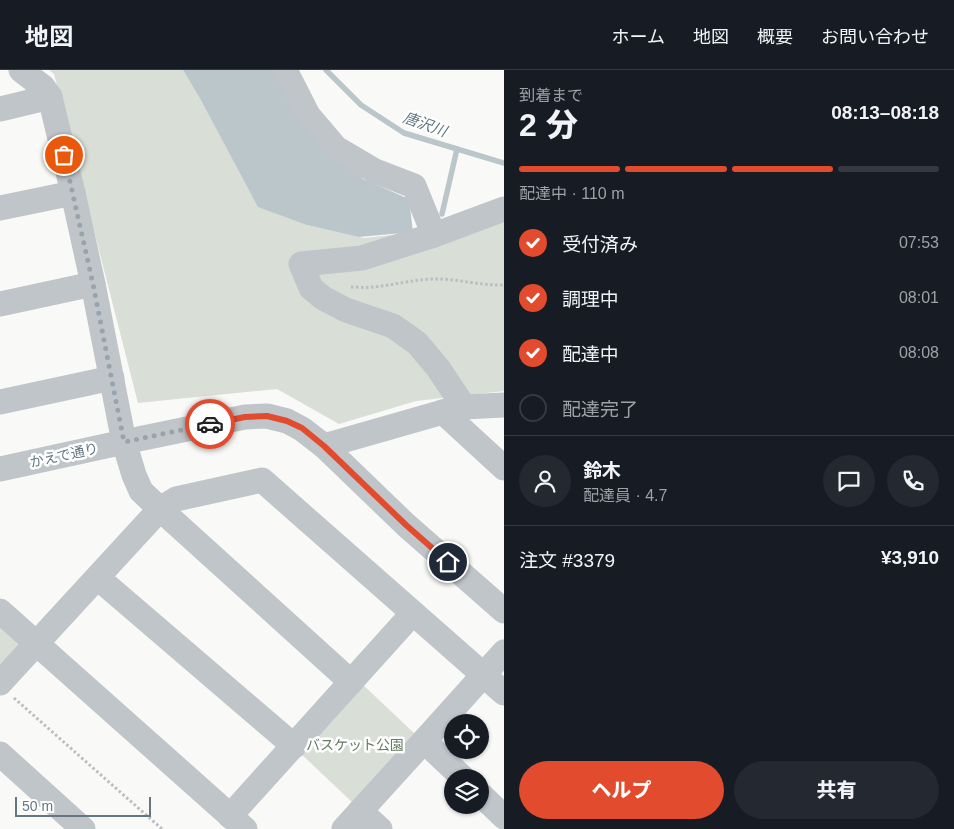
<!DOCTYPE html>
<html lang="ja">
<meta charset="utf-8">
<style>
:root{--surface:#171b24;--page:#242831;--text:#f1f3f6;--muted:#9ea1a6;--line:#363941;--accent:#e24b2e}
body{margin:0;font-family:Helvetica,"Noto Sans JP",sans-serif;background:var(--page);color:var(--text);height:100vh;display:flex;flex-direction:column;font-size:19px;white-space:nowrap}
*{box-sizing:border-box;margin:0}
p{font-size:16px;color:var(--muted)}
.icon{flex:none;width:28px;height:28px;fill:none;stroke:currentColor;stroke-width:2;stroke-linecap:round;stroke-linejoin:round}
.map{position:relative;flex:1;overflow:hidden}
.details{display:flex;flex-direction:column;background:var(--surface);width:450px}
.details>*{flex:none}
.controls{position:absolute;left:444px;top:644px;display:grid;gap:10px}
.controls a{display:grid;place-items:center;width:45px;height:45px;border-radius:50%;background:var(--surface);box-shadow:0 1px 4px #0004;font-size:25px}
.scale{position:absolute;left:15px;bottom:12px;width:136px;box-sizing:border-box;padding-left:5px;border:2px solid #647781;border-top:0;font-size:14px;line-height:18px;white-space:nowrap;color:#647781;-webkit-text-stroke:4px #fff;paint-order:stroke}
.pin{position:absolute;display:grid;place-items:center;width:42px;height:42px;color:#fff;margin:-21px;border:2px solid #fff;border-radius:50%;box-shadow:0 1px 5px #0007}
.courier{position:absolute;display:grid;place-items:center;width:50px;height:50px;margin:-25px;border:4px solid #e24b2e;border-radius:50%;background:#fff;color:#222;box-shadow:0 1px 6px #0007}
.headline em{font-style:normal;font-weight:800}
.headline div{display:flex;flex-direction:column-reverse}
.headline{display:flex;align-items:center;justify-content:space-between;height:85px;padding:0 15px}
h1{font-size:32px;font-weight:800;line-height:38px}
.bar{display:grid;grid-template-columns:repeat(4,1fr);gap:8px 5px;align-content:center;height:60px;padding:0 15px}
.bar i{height:6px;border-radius:4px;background:var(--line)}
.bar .on{background:var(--accent)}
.bar p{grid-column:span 4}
.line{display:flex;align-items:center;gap:12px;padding:0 15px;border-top:1px solid var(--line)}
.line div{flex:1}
.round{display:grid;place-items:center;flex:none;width:52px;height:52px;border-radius:26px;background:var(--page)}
ol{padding:0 15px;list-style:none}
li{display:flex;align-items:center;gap:15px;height:55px}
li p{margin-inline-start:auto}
li .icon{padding:5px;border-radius:50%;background:var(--accent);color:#fff;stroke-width:4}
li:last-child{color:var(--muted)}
li i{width:28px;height:28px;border:2px solid var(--line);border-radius:50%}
.action{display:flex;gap:10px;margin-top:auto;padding:10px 15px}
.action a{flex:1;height:58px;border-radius:30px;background:var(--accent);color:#fff;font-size:20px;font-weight:800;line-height:58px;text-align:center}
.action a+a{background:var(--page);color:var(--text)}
header{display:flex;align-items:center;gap:30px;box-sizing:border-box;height:70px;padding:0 25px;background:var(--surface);border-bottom:1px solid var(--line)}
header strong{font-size:24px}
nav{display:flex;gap:28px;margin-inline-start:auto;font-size:18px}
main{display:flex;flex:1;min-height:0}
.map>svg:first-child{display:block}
.green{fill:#d9ded6}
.water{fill:#bac6ca}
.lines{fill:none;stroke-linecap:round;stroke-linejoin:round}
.stream{stroke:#bac6ca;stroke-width:5.5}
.path{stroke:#babec1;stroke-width:3;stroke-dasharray:2.5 2.5;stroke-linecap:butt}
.minor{stroke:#c0c5c9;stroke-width:25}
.done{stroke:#98a4aa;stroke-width:5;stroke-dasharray:0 9}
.route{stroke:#e24b2e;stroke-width:6}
.labels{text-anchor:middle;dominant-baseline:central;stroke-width:5;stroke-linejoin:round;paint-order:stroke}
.street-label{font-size:14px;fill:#647781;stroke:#fff}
.park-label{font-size:14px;fill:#687963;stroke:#fff}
.water-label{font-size:15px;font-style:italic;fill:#5f767c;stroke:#fff}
</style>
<header>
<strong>地図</strong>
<nav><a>ホーム</a><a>地図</a><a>概要</a><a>お問い合わせ</a></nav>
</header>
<main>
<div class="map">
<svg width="504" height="759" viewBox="0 0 504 759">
<rect width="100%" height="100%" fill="#f9f9f7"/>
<g class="green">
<polygon points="49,0 183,0 202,32 307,155 364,168 419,162 504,147 504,321 416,331 339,354 277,319 138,333 54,4"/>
<polygon points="0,554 22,574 0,598"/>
<polygon points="360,612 417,666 354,734 297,680"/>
</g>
<polygon class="water" points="183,0 279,0 306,51 363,109 409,129 413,162 359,167 307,155 258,137 202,32"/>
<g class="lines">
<g class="stream">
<polyline points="326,0 361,35 404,63 504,93"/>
<polyline points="442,144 457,79"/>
</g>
<g class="path">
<path d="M351 217C358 217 366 218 374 217 393 215 412 210 431 209 456 208 480 216 504 215"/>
<polyline points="14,628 162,759"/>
</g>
<g class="minor">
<polyline points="21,0 43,17 50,27 73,123 93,214 124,372 134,405 141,421 160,439 351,612"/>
<polyline points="285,0 308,45 336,78 375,101 414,116 434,165"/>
<polyline points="0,39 50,27"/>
<polyline points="0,138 73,123"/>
<polyline points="0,234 93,214"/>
<polyline points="0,332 112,308"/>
<polyline points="464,337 438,298 417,273 393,256 346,240 323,228 311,218 301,194 362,188 434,165 504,139"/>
<polyline points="443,342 504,398"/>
<polyline points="324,376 443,342 464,337 504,335"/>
<polyline points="0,399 124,372 245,347 267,346 287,351 302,359 324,376 406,455 504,541"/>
<polyline points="98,508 294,676"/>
<polyline points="0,541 245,759"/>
<polyline points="0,613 160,439 176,429 262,410 504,623"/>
<polyline points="424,671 463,708"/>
<polyline points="0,684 83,759"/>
<polyline points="480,724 504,747"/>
<polyline points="360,741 380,759"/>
<polyline points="230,746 413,543"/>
<polyline points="344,759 424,671 504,582"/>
</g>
</g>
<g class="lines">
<polyline class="done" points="64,85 93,214 124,372 210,354"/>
<polyline class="route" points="210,354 245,347 267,346 287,351 302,358 324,376 406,455 448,492"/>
</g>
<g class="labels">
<g class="street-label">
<text transform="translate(64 385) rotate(-12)">かえで通り</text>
</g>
<g class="park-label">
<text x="355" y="675">バスケット公園</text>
</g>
<g class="water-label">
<text transform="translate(425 54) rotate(20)">唐沢川</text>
</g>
</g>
</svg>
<div class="controls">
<a><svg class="icon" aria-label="locate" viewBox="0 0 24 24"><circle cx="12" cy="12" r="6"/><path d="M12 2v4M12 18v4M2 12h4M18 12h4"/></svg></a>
<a><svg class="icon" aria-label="layers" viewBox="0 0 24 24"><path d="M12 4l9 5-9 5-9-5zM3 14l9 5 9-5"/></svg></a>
</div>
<div class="scale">50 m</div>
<div class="pin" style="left:64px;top:85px;background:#ea580c"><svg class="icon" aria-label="bag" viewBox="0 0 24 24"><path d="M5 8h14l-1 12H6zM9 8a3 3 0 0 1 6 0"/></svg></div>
<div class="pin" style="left:448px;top:492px;background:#1f2937"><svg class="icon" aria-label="home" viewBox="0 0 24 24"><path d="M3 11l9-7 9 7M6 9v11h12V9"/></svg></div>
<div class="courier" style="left:210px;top:354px"><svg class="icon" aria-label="car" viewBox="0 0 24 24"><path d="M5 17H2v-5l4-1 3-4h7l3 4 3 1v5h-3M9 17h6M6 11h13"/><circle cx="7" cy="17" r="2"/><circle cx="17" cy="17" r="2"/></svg></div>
</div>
<section class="details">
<div class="headline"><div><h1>2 分</h1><p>到着まで</p></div><em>08:13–08:18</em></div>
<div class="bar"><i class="on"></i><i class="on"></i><i class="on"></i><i></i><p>配達中 · 110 m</p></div>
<ol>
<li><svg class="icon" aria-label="check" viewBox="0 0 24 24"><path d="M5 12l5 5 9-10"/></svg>受付済み<p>07:53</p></li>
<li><svg class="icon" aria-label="check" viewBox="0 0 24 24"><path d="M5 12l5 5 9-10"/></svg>調理中<p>08:01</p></li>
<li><svg class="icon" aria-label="check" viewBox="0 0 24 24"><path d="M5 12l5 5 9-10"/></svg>配達中<p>08:08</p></li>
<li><i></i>配達完了</li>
</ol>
<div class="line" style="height:90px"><a class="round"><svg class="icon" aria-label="person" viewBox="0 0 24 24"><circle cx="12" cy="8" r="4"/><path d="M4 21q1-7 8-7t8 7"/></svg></a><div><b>鈴木</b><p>配達員 · 4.7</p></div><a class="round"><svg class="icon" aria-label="chat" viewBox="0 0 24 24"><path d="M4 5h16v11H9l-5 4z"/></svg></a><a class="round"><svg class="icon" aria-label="phone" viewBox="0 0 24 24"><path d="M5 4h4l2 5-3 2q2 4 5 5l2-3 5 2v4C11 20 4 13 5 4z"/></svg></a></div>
<div class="line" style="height:65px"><div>注文 #3379</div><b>¥3,910</b></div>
<div class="action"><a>ヘルプ</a><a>共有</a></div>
</section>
</main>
